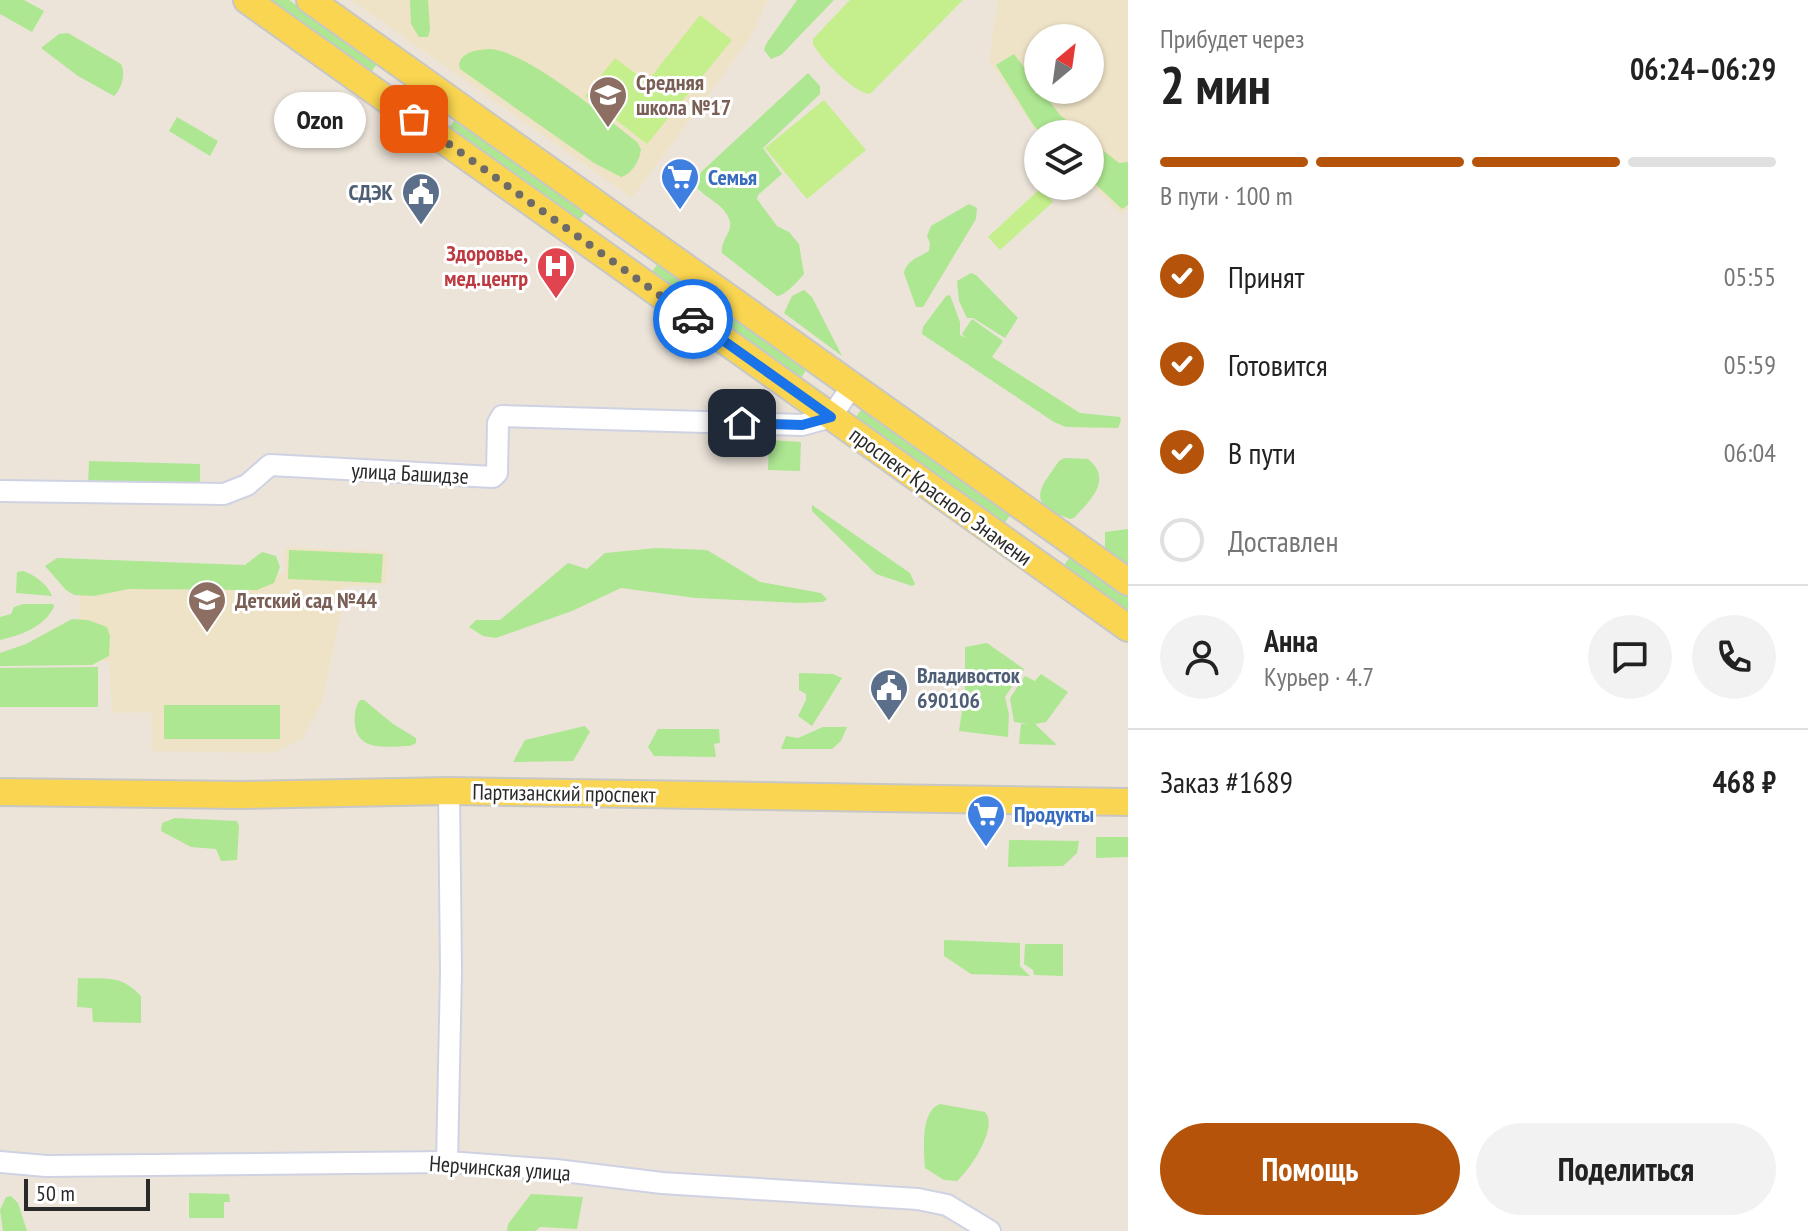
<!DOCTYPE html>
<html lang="ru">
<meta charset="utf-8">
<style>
:root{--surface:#fff;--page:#f2f2f2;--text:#222;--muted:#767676;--line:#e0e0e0;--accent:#b45309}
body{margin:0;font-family:"PT Sans Narrow",sans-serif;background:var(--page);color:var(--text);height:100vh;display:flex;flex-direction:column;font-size:30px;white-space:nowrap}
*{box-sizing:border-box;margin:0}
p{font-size:26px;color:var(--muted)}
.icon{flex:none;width:44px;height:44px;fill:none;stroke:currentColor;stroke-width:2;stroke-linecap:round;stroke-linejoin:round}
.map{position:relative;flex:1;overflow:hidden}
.details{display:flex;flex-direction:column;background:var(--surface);width:680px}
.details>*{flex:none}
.needle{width:52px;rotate:29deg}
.controls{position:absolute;left:1024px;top:24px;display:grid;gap:16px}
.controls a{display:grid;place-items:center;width:80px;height:80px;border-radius:50%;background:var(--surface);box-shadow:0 2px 6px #0004;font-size:40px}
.scale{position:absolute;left:24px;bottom:20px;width:126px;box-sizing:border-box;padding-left:8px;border:4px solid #292929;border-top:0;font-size:22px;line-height:28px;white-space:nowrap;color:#292929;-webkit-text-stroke:6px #fff;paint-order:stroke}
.pin{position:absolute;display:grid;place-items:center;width:68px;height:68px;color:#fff;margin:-34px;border-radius:16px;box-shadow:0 4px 12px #0006}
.courier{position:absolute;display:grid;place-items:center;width:80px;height:80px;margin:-40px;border:6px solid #1a73e8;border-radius:50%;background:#fff;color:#222;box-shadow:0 2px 10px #0007}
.bubble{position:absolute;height:56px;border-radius:28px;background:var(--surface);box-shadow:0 2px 6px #0004;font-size:26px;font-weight:700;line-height:56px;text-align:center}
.headline em{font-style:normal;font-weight:700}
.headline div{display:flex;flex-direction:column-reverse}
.headline{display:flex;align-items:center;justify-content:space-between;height:136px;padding:0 32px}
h1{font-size:52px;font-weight:700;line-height:60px}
.bar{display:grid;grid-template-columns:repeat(4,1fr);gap:12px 8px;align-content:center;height:96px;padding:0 32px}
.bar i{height:10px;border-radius:6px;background:var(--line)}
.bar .active{background:var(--accent)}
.bar p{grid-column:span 4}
.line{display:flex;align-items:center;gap:20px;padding:0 32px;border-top:2px solid var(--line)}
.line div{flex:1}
.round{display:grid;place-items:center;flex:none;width:84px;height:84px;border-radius:42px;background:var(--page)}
ol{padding:0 32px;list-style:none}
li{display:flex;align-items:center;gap:24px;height:88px}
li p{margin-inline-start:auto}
li .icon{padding:8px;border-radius:50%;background:var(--accent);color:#fff;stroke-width:4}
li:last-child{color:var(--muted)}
li i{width:44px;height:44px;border:4px solid var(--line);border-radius:50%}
.primary-button{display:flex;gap:16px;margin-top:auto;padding:16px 32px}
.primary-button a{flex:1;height:92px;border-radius:48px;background:var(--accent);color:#fff;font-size:32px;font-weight:700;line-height:92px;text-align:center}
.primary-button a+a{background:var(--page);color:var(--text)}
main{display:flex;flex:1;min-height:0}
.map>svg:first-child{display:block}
.education{fill:#efe3c7;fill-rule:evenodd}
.green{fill:#ade791}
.pitch{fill:#c4ef8c}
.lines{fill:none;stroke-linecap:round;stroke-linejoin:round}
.minor-casing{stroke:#ced2e3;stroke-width:24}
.major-casing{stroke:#c7c7c7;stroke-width:30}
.minor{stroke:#fff;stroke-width:20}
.major{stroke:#fad551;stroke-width:26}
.done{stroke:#6d6a67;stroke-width:8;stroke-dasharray:0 14.4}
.route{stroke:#1a73e8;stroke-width:10}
.labels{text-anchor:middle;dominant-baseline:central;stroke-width:6;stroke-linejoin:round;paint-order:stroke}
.education-label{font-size:22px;font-weight:bold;fill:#785e54;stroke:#fff;text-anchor:start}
.shop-label{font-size:22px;font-weight:bold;fill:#366cbe;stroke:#fff;text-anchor:start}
.service-label{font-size:22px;font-weight:bold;fill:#4e5e75;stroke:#fff;text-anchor:end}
.health-label{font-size:22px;font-weight:bold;fill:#be3a42;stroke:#fff;text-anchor:end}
.street-label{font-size:22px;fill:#292929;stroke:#fff}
</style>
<main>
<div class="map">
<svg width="1128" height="1231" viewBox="0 0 1128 1231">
<rect width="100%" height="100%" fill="#ece4d9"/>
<g class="education">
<polygon points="351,0 768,0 749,40 632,198"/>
<path d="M998 0H1128V210L1121 214 1090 184V134H1038L989 61ZM1038 38H1090V90H1038Z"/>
<polygon points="285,547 388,552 386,584 342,587 342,608 322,702 303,738 274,753 152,751 151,712 112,713 109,661 78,660 80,570 284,573"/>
</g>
<g class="green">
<polygon points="0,0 24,0 44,11 32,32 0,14"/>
<polygon points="261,0 289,0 378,63 368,76"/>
<polygon points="410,0 428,0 430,29 428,37 419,37 411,24"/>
<polygon points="797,0 834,0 781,55 771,59 764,50 766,44"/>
<path d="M68 33 121 64C126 74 122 88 114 96L78 76 41 48 59 34Z"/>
<path d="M489 49C524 49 608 119 637 142L641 149C640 160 632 174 621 177L594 163 460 69 459 64C463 51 477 50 489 49Z"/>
<polygon points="1014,54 1038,86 1038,90 1041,90 1060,115 1083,134 1043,134 1034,126 996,65"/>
<path d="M808 73 820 86V94L763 148 782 174 758 195 757 199 777 226 789 232 799 244 804 274C798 281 786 295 777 296L722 253C720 241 732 233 730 222 727 205 704 198 695 185L701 172Z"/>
<polygon points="458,116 588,209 578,222 448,129"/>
<polygon points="177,117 218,141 210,156 169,131"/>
<polygon points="1090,140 1119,163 1128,162 1128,205 1122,209 1090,179"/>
<path d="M969 204 977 208 976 219 923 307H916L904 273C906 260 920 257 929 251L930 243 927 236 931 226Z"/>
<polygon points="659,262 808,367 799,381 649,276"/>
<polygon points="971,273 976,275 1018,318 1005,338 973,318 967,318 959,301 957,281"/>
<polygon points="804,290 812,297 842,356 784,313 792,296"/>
<polygon points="950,295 960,322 960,335 966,338 962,334 972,319 1003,341 992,357 1080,413 1120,417 1121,421 1118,428 1066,427 1054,422 922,334 923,327 946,296"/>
<polygon points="863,407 1012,512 1003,526 853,421"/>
<polygon points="769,440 801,442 800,471 768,470"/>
<path d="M1064 458 1088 459C1114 480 1089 501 1074 518L1070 519C1026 503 1038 491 1059 461Z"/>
<polygon points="89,461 200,464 200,490 88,486"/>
<polygon points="812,505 910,573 915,584 912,586 876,574 812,511"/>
<polygon points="1128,529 1128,566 1105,551 1105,532"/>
<polygon points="657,548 707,550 760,582 821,593 827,599 823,602 799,603 696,598 621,588 572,611 496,638 483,636 469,627 476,620 500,620 568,563 587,569 605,553"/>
<polygon points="289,550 383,554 381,583 288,579"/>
<polygon points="262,552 276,556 280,567 274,583 257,590 129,589 94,596 74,595 66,590 45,566 57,558 245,565"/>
<polygon points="1070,557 1128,596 1128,614 1062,568"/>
<path d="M23 571C35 575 48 585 52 596L16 593 17 572Z"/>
<path d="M23 604H53L54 607C43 628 21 635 0 640V617L11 614 14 607Z"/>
<polygon points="72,619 88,620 107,627 110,636 109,656 92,665 0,666 0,653 26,644"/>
<polygon points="987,643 1024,669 1005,697 1009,714 1008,737 959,731 965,690 965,647"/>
<polygon points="98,667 98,707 0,707 0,668"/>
<polygon points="799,673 833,674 842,678 812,726 798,716 806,700 806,694 799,690"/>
<polygon points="1041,674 1068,692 1046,722 1035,724 1057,745 1019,744 1021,724 1028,724 1014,722 1010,698 1025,676 1035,681"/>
<path d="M360 700H364L393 724 416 738V743L410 746C390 746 358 753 355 725 354 716 355 707 360 700Z"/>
<rect x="164" y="705" width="116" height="34"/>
<polygon points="585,726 590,732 573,761 513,762 525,740"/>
<polygon points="823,727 847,727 841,741 832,749 781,749 786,736 798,738"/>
<polygon points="658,729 719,729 720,743 714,744 716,757 654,756 648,747"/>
<polygon points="175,818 237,821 239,826 237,860 221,861 216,849 191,847 161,831 162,823"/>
<polygon points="1096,837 1128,837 1128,857 1096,858"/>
<polygon points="1009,840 1079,841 1077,853 1063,866 1008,867"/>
<polygon points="944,940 1020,943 1020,966 1030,976 971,974 944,956"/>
<polygon points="1025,944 1063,944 1063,976 1034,975 1033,970 1024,964"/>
<path d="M78 978C105 979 121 974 141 996V1023L93 1022 92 1008 77 1007Z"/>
<path d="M940 1104 985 1112C999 1127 970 1170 957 1181L944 1180 925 1168C924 1150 920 1111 940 1104Z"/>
<polygon points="189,1193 229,1194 230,1202 224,1202 224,1218 189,1218"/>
<polygon points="531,1194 583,1197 577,1229 540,1227 535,1231 507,1231 508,1224"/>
<polygon points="11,1196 18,1203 27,1231 3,1231 0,1210 6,1197"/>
</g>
<g class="pitch">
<path d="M850 0H963L870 94C855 94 820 58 813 44V39Z"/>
<polygon points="700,15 732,40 647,144 585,96 615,58 647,82"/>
<polygon points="824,100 866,150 807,199 765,148"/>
<polygon points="1041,188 1053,202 1000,250 988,237"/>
</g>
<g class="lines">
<defs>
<g id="minor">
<polyline points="0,491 224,494 247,485 270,465 493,477 497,473 498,423 502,416 802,425 831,417 852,386"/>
<polyline points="0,1162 46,1166 447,1162 556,1170 662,1183 918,1199 947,1205 990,1231"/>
<polyline points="447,1162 451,972 449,791"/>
</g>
<g id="major">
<polyline points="247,0 1128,628"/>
<polyline points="310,0 1128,582"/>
<polyline points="0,792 241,795 449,791 1128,802"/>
</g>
</defs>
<use href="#minor" class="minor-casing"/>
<use href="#major" class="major-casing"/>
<use href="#minor" class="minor"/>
<use href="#major" class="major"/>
</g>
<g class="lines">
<polyline class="done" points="414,119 693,319"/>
<polyline class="route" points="693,319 831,417 802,425 742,423"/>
</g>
<defs>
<symbol id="school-pin" viewBox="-11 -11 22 30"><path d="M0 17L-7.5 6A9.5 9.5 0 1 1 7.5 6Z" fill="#8d6e63" stroke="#fff"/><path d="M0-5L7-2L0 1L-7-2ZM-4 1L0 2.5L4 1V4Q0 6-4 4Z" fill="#fff"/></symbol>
<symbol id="supermarket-pin" viewBox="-11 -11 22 30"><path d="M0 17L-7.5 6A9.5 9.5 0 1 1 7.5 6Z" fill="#3f7fe0" stroke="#fff"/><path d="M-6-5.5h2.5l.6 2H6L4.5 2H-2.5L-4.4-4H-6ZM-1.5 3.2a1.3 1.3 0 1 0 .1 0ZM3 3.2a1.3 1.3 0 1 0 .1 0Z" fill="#fff"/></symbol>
<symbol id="civic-pin" viewBox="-11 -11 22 30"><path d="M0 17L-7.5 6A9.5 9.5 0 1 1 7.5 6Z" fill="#5c6f8a" stroke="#fff"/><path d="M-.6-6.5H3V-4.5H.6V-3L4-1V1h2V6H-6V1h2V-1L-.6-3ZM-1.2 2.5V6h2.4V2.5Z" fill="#fff"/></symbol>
<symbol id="hospital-pin" viewBox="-11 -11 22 30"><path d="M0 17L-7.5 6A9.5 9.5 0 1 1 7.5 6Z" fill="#e0444e" stroke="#fff"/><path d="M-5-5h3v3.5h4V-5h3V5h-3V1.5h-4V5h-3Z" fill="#fff"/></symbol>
</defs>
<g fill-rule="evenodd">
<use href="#school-pin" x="586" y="73" width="44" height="60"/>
<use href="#supermarket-pin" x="658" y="155" width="44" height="60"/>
<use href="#civic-pin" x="399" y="170" width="44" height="60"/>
<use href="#hospital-pin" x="534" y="244" width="44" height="60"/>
<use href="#school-pin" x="185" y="578" width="44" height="60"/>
<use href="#civic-pin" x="867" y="666" width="44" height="60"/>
<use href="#supermarket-pin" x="964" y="792" width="44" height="60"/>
</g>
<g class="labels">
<g class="education-label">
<text x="636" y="82">Средняя<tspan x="636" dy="25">школа №17</tspan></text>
<text x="235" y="600">Детский сад №44</text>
</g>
<g class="shop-label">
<text x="708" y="177">Семья</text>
<text x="1014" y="814">Продукты</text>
</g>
<g class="service-label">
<text x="393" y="192">СДЭК</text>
<text x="917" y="675" text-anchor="start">Владивосток<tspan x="917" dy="25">690106</tspan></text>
</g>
<g class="health-label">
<text x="528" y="253">Здоровье,<tspan x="528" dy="25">мед.центр</tspan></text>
</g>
<g class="street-label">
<text transform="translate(410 473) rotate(3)">улица Башидзе</text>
<text transform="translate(941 496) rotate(36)">проспект Красного Знамени</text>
<text transform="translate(564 793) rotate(1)">Партизанский проспект</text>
<text transform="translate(500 1168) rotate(4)">Нерчинская улица</text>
</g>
</g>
</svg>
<div class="controls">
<a><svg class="needle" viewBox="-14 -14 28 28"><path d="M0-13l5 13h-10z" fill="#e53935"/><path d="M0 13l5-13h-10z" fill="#767676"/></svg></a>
<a><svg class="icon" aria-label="layers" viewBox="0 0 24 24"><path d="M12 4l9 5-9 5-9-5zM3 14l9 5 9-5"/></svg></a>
</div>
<div class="scale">50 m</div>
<div class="pin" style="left:414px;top:119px;background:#ea580c"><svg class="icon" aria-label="bag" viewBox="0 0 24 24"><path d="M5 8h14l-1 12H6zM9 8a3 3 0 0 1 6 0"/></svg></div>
<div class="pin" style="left:742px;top:423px;background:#1f2937"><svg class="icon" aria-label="home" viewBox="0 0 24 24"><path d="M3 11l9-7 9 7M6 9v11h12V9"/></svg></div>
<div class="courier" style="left:693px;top:319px"><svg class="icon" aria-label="car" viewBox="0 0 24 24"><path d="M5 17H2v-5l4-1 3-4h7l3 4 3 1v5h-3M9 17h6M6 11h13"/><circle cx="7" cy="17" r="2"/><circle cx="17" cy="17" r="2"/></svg></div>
<div class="bubble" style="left:274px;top:92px;width:92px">Ozon</div>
</div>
<section class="details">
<div class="headline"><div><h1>2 мин</h1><p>Прибудет через</p></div><em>06:24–06:29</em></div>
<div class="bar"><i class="active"></i><i class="active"></i><i class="active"></i><i></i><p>В пути · 100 m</p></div>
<ol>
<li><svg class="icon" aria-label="check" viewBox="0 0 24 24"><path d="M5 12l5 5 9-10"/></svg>Принят<p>05:55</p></li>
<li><svg class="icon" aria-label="check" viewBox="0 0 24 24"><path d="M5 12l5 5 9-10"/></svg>Готовится<p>05:59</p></li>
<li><svg class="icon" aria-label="check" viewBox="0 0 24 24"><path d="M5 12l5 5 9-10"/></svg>В пути<p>06:04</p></li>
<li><i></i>Доставлен</li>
</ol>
<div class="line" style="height:144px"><a class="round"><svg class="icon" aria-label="person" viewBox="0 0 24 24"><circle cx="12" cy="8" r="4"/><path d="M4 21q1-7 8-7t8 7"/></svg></a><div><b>Анна</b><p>Курьер · 4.7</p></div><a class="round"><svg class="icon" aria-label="chat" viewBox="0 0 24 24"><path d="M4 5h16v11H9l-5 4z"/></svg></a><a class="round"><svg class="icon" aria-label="phone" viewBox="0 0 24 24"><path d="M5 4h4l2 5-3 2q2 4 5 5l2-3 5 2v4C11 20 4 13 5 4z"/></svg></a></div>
<div class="line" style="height:104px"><div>Заказ #1689</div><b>468 ₽</b></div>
<div class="primary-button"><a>Помощь</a><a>Поделиться</a></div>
</section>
</main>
